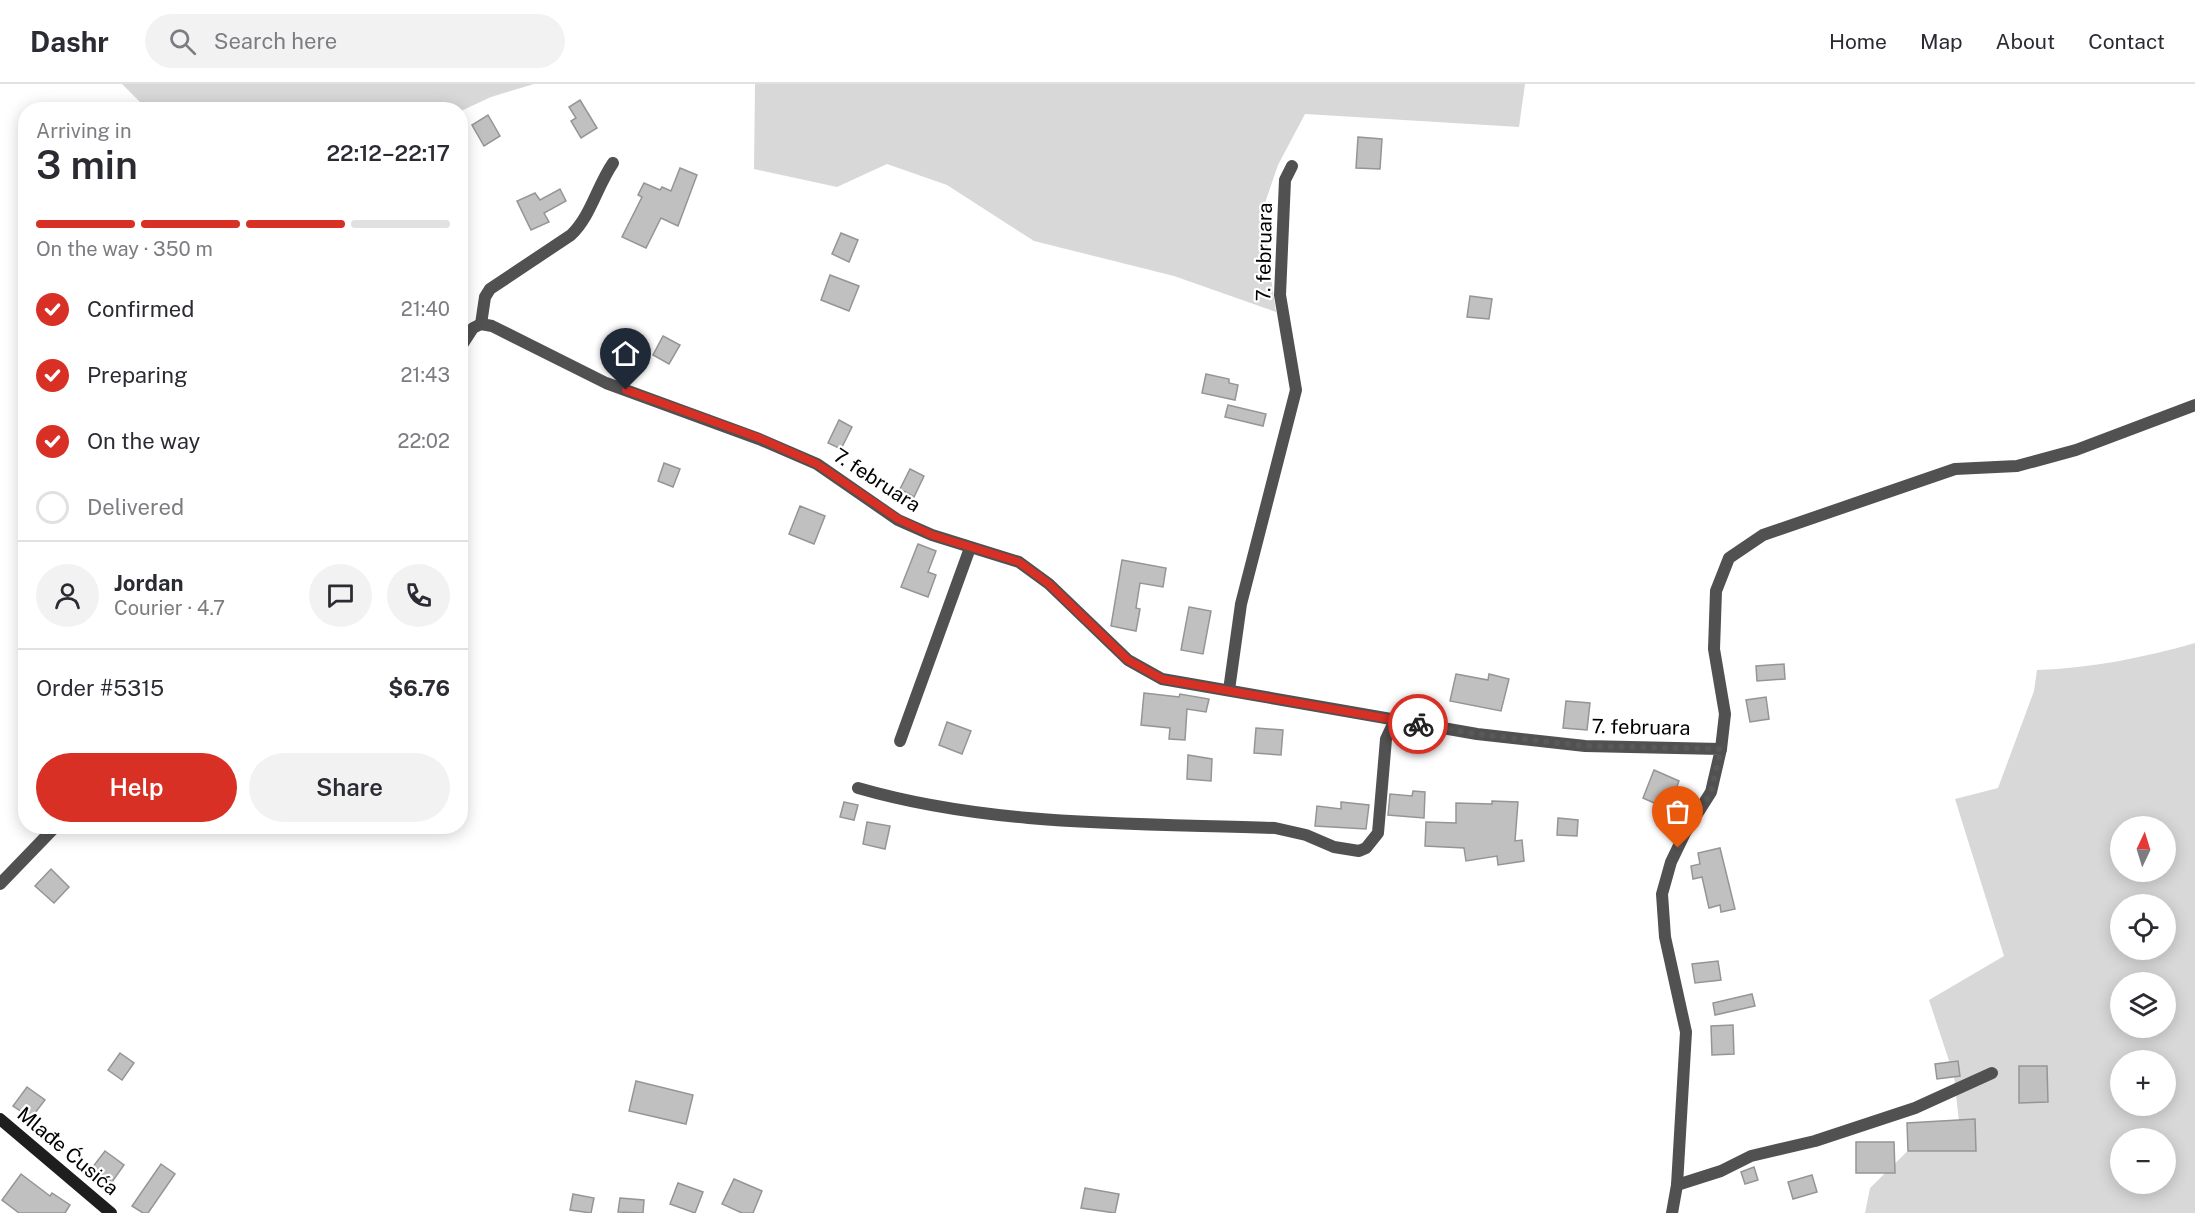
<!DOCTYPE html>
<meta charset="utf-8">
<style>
:root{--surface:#fff;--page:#f2f2f3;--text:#2b2b33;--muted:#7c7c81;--line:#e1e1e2;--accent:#d93025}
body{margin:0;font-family:"Public Sans",sans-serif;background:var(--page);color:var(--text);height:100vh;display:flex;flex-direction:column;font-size:22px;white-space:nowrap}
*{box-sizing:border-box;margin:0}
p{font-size:20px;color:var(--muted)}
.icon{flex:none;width:33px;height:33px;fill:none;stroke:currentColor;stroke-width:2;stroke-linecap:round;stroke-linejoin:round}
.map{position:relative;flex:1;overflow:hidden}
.sheet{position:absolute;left:18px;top:18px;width:450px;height:732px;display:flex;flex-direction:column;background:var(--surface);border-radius:24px;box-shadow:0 3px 15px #0003}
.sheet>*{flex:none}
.needle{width:39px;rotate:4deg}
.buttons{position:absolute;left:2110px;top:732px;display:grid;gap:12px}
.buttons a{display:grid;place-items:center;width:66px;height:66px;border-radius:50%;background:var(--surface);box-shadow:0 3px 15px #0003;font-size:30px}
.pin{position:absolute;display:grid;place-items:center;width:51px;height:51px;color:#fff;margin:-62px -26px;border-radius:50% 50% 50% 0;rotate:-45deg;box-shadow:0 0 6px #0007}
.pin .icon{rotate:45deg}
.courier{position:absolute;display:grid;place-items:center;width:60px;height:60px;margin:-30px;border:4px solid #d93025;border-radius:50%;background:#fff;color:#222;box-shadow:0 2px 8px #0007}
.summary em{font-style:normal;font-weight:600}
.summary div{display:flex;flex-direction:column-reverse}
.summary{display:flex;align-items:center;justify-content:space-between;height:102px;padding:0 18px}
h1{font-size:39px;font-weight:600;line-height:45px}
.bar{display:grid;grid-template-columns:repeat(4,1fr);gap:9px 6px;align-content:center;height:72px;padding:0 18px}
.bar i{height:8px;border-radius:4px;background:var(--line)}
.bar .current{background:var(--accent)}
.bar p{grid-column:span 4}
.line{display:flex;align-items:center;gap:15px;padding:0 18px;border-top:2px solid var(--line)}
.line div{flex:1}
.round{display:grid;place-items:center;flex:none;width:63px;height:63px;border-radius:32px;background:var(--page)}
ol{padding:0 18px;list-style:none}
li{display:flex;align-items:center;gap:18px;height:66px}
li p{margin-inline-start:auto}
li .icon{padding:6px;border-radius:50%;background:var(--accent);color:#fff;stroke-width:4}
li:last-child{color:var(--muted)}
li i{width:33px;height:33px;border:3px solid var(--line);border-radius:50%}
.button{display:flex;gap:12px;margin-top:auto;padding:12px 18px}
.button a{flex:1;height:69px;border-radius:36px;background:var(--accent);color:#fff;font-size:24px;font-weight:600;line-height:69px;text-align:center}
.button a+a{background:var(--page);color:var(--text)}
header{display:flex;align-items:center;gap:36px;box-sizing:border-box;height:84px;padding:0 30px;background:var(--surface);border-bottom:2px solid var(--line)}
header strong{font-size:28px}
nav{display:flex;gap:33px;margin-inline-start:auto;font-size:21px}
.search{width:420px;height:54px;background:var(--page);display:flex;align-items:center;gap:15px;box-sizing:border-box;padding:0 21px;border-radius:33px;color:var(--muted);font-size:22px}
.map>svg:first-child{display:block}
.green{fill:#d8d8d8;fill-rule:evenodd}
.building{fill:#c0c0c0;stroke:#959595;stroke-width:1.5}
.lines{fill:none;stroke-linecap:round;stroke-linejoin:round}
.street{stroke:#515151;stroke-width:12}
.secondary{stroke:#1e1e1e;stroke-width:12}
.done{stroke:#595959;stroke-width:6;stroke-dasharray:0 10.8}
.route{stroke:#d93025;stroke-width:8}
.labels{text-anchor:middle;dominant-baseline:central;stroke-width:4.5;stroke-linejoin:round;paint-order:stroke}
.street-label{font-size:20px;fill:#000;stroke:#fff}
</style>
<header>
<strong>Dashr</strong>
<div class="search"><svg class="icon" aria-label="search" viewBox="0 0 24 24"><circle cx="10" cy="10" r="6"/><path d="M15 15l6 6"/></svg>Search here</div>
<nav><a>Home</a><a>Map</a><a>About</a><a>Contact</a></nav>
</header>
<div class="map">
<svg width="2195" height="1129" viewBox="0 0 2195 1129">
<rect width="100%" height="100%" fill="#fff"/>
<g class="green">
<polygon points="122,0 534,0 491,13 461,27 147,25"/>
<polygon points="755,0 1525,0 1519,43 1305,30 1278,81 1266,116 1268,173 1276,228 1174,192 1034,157 947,101 887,80 837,103 754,85"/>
<path d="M2195 559V1129H1865L1870 1104 1926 1049 1959 1038 1954 992 1929 916 2004 872 1955 715 1998 704 2034 607 2037 586C2092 584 2142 574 2195 559ZM2121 742H2166V788H2121ZM2121 820H2166V866H2121ZM2121 898H2166V944H2121ZM2121 976H2166V1022H2121ZM2121 1054H2166V1100H2121Z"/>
</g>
<g class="building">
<polygon points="580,16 597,44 581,54 571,37 576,34 569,23"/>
<polygon points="488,31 500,52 484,62 472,41"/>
<polygon points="1358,53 1382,55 1380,85 1356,84"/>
<polygon points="680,84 697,91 678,142 661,134 646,164 622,153 642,113 638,111 644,99 660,106 662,103 671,107"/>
<polygon points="560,105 566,117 544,129 549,138 531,146 517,117 535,109 540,116"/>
<polygon points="841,149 858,156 849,178 832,170"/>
<polygon points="830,191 859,202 849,227 821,216"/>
<polygon points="1470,212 1492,215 1489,235 1467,233"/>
<polygon points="663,252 680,261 669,280 653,271"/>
<polygon points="1206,290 1229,295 1229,299 1238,301 1235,316 1202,309"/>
<polygon points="1228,321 1266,330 1263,342 1225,333"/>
<polygon points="839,336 852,343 841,365 828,359"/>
<polygon points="664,379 680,385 673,403 658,397"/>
<polygon points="910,385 924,392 914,413 900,405"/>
<polygon points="800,422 825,432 814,460 789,450"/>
<polygon points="918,460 936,467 928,488 936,491 928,513 901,503"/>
<polygon points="1122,476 1166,484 1163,503 1140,499 1136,524 1140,525 1136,547 1111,542"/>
<polygon points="1189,523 1211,527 1203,570 1181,566"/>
<polygon points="1784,580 1785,595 1757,597 1756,582"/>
<polygon points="1456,590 1488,596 1489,590 1509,595 1501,627 1450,617"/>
<polygon points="1144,609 1179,613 1180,610 1209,615 1206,628 1187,625 1185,656 1169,655 1170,644 1141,641"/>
<polygon points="1766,613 1769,635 1750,638 1746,616"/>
<polygon points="1566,617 1590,619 1587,646 1563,644"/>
<polygon points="947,638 971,647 962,670 939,661"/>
<polygon points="1256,644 1283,646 1281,671 1254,669"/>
<polygon points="1188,671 1212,675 1211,697 1187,695"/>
<polygon points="1654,686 1679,697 1671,718 1664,715 1661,722 1643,714"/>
<polygon points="1413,707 1425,708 1424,734 1388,731 1390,710 1412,712"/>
<polygon points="1492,717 1518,718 1515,757 1522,756 1524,777 1498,781 1497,772 1466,777 1464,764 1425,762 1426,738 1456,739 1456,719 1492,720"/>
<polygon points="844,718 858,721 854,736 840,733"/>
<polygon points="1341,718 1369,721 1366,745 1315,742 1317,722 1341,725"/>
<polygon points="1558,734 1578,736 1577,752 1557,751"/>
<polygon points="867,738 890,742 885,765 863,760"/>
<polygon points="1720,764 1735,825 1721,828 1720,821 1709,824 1702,793 1693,795 1691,782 1700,780 1698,769"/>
<polygon points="51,785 69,803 54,819 35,802"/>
<polygon points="1718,877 1721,896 1695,899 1692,880"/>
<polygon points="1752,910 1755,922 1715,931 1713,919"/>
<polygon points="1733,941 1734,970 1712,971 1711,942"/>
<polygon points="120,969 134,979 122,996 108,986"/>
<polygon points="1958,977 1960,992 1937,995 1935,980"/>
<polygon points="2019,982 2047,982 2048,1018 2019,1019"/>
<polygon points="636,997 693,1011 686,1040 629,1027"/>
<polygon points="27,1003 45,1016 31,1034 13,1022"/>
<polygon points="1975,1035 1976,1067 1908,1067 1907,1039"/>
<polygon points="1856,1058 1894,1058 1895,1089 1856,1089"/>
<polygon points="105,1067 124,1081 112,1098 92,1084"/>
<polygon points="161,1080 175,1090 148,1129 143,1129 132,1122"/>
<polygon points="1754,1083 1758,1096 1745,1100 1741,1088"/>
<polygon points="21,1090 50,1112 52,1109 70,1121 65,1129 19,1129 2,1116"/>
<polygon points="1812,1091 1817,1108 1793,1115 1788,1098"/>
<polygon points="734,1095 762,1107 753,1129 742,1129 722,1120"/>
<polygon points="678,1099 703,1108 695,1129 670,1120"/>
<polygon points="1085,1104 1119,1110 1115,1129 1081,1124"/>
<polygon points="573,1110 594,1114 591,1129 570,1126"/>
<polygon points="620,1114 644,1116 643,1129 618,1128"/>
</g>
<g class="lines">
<g class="street">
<path d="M481 240 485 213 490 205 571 151C591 132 597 102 613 79"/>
<polyline points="460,264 473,244 481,240 492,242 606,299 759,355 817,380 898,436 932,451 1019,478 1049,500 1128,576 1162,595 1477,650 1585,662 1721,665 1711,708 1685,749 1671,778 1662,810 1665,853 1686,948 1677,1101 1672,1129"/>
<polyline points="1229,606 1241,520 1296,306 1280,211 1285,96 1292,82"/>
<polyline points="900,657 970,464"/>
<polyline points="1721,665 1725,630 1714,565 1716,507 1729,474 1763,451 1955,385 2017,382 2076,366 2195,321"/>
<path d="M858 704C993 743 1136 739 1275 744L1306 751 1334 763 1359 767 1366 764 1378 749 1386 655 1395 636"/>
<polyline points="0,800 56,742"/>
<polyline points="1677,1101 1721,1087 1751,1072 1815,1057 1915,1024 1992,989"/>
</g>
<polyline class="secondary" points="0,1035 111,1129"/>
</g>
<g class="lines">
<polyline class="done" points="1418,640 1477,650 1585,662 1721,665 1711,708 1678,764"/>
<polyline class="route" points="626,306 759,354 817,380 898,435 932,451 1019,478 1049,500 1128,576 1162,595 1418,640"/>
</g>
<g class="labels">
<g class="street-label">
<text transform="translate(1264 168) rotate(-89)">7. februara</text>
<text transform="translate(877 396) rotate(33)">7. februara</text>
<text transform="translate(1641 643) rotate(1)">7. februara</text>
<text transform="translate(68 1067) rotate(40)">Mlađe Ćusića</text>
</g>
</g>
</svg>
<div class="buttons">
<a><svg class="needle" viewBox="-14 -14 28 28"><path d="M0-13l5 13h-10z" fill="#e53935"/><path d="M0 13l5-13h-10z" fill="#7c7c81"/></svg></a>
<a><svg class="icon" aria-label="locate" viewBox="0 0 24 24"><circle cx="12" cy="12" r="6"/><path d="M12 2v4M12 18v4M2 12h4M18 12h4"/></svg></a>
<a><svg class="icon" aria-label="layers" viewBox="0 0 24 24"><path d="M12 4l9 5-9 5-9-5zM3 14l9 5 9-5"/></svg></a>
<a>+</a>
<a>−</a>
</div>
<div class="pin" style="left:1678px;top:764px;background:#ea580c"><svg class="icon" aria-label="bag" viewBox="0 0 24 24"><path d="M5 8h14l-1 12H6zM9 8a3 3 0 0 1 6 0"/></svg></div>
<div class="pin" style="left:626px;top:306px;background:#1f2937"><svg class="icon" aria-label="home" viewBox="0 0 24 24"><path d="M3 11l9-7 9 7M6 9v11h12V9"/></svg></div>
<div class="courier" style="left:1418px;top:640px"><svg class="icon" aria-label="bike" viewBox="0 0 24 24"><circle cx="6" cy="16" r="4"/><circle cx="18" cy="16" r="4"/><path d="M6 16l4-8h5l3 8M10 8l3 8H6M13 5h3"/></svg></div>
<section class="sheet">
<div class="summary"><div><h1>3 min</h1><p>Arriving in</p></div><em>22:12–22:17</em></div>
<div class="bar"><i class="current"></i><i class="current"></i><i class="current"></i><i></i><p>On the way · 350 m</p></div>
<ol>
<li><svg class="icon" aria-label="check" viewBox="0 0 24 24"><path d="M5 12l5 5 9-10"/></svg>Confirmed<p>21:40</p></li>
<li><svg class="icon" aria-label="check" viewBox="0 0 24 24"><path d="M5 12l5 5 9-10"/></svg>Preparing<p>21:43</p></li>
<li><svg class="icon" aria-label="check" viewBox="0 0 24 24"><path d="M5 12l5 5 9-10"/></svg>On the way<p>22:02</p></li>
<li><i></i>Delivered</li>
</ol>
<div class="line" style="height:108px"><a class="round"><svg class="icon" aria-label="person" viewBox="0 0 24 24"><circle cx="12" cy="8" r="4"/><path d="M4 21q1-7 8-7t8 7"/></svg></a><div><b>Jordan</b><p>Courier · 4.7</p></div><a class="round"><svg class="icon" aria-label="chat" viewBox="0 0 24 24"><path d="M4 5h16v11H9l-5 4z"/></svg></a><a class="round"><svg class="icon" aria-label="phone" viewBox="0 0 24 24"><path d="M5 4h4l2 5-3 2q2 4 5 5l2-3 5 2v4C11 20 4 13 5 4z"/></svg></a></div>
<div class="line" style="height:78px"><div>Order #5315</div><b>$6.76</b></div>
<div class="button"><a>Help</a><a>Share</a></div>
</section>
</div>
